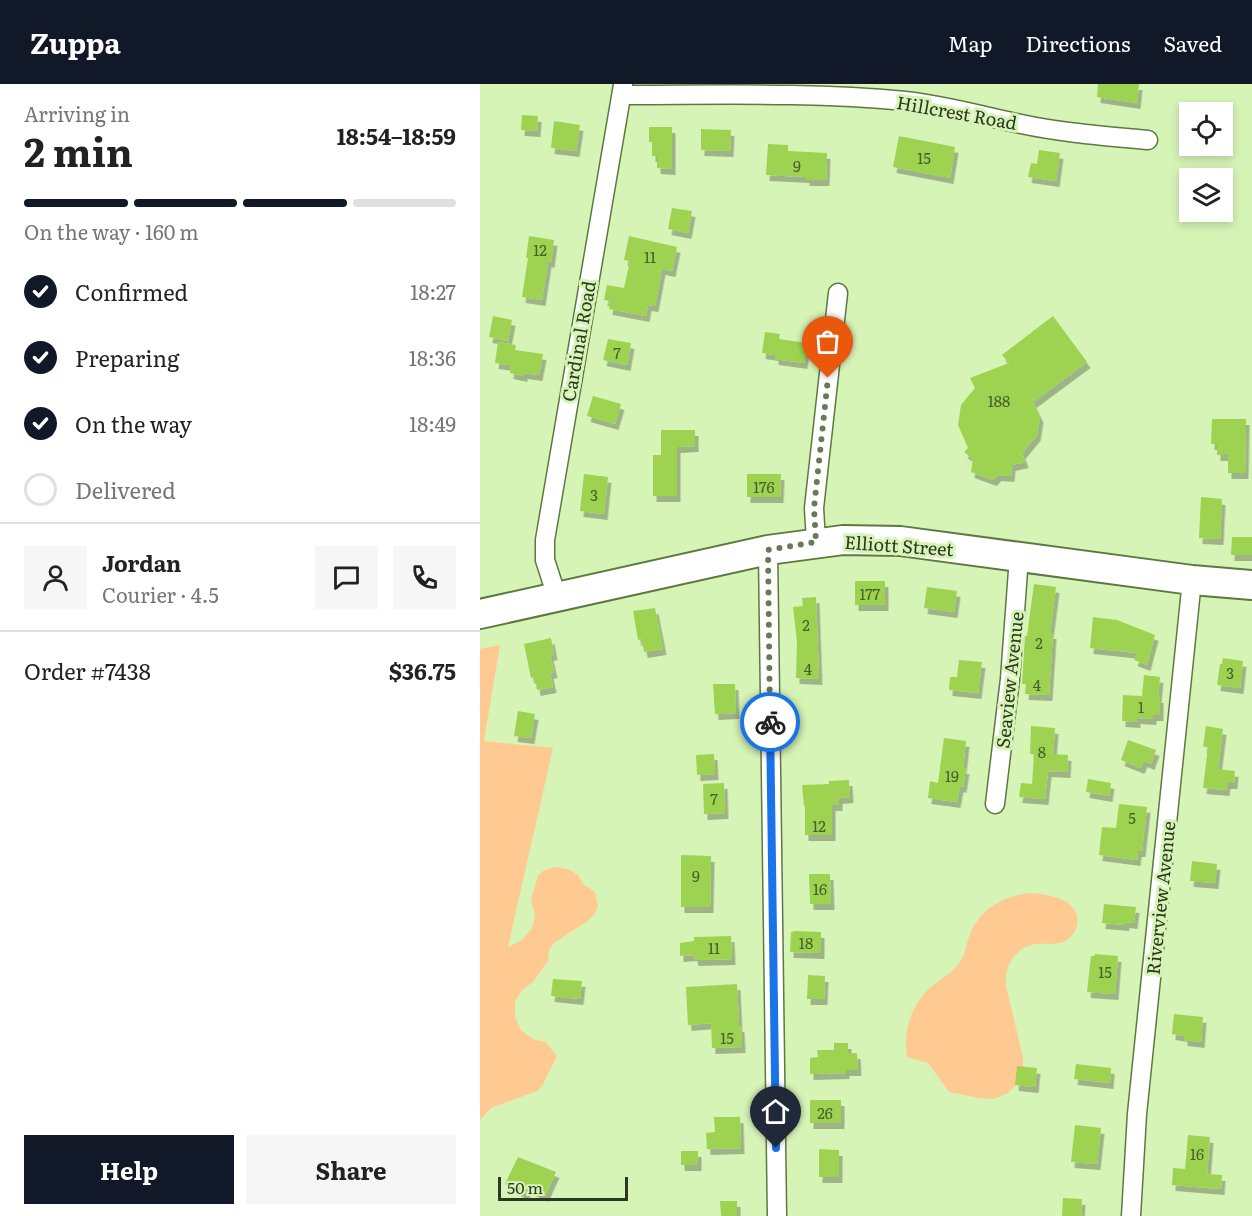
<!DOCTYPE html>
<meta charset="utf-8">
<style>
:root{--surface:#fff;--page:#f6f6f6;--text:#222;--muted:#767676;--line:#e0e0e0;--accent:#111827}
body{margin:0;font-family:Literata,serif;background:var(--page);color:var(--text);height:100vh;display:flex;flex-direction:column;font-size:22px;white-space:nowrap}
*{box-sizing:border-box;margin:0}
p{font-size:20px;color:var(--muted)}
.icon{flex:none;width:33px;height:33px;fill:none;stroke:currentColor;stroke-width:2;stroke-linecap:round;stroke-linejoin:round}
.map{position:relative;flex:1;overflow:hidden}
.side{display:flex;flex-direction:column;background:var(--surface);width:480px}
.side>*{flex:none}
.fabs{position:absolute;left:699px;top:18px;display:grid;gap:12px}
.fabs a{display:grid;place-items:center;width:54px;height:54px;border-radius:0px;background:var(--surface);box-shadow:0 3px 9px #0003;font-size:30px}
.scale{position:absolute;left:18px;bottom:15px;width:130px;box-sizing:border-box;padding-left:6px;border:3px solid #2d3820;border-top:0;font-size:16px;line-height:21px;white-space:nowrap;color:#2d3820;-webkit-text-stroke:4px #d7f4b7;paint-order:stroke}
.pin{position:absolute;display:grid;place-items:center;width:51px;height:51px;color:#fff;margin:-62px -26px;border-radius:50% 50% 50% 0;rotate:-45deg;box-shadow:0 0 6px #0007}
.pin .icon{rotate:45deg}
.courier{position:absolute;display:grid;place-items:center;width:60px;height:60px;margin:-30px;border:4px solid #1a73e8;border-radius:50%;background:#fff;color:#222;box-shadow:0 2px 8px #0007}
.head em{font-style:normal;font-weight:700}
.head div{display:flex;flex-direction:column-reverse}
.head{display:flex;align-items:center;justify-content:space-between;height:102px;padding:0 24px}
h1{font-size:39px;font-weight:700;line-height:45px}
.bar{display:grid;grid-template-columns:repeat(4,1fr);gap:9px 6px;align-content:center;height:72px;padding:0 24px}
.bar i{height:8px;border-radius:4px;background:var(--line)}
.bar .on{background:var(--accent)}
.bar p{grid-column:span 4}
.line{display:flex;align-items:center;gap:15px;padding:0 24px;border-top:2px solid var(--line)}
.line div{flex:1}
.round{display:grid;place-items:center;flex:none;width:63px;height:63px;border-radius:0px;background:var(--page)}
ol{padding:0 24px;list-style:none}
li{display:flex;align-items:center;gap:18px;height:66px}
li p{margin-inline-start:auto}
li .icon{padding:6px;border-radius:50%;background:var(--accent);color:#fff;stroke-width:4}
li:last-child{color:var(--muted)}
li i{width:33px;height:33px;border:3px solid var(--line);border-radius:50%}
.action{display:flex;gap:12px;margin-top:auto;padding:12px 24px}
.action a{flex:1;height:69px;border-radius:0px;background:var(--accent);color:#fff;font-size:24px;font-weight:700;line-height:69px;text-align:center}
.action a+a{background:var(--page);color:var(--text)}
header{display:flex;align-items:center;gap:36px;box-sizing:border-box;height:84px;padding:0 30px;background:var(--accent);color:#fff}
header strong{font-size:28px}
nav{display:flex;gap:33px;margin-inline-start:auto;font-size:21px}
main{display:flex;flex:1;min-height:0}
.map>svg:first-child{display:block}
.green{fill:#ffca91}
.building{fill:#9dd351;filter:url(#shadow)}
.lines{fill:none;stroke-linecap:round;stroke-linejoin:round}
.minor-casing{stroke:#5f7840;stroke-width:21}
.primary-casing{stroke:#5f7840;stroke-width:32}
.minor{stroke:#fff;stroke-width:18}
.primary{stroke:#fff;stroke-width:28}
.done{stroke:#687a55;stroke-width:6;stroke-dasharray:0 10.8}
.route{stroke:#1a73e8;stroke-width:8}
.labels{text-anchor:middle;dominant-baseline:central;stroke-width:6;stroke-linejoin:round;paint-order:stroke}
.number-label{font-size:15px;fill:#495f2c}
.street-label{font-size:18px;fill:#2d3820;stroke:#d7f4b7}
</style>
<header>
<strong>Zuppa</strong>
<nav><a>Map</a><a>Directions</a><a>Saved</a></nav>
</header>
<main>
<section class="side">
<div class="head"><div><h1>2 min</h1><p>Arriving in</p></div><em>18:54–18:59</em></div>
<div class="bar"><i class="on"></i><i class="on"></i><i class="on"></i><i></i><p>On the way · 160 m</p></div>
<ol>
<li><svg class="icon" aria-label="check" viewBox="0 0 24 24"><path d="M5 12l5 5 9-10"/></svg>Confirmed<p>18:27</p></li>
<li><svg class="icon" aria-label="check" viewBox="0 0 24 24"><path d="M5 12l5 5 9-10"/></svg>Preparing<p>18:36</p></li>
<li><svg class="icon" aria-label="check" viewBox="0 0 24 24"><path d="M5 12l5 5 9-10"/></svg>On the way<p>18:49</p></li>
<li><i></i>Delivered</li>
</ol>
<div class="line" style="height:108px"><a class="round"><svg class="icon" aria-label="person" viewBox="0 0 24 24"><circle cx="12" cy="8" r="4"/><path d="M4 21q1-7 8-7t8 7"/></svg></a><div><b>Jordan</b><p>Courier · 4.5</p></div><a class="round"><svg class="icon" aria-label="chat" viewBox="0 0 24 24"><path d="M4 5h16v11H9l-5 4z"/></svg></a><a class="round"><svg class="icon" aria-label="phone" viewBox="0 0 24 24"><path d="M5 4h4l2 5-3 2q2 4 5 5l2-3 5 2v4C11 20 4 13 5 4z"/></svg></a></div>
<div class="line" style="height:78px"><div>Order #7438</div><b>$36.75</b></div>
<div class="action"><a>Help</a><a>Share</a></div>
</section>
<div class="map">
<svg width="772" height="1132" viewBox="0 0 772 1132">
<defs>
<filter id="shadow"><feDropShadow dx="3.5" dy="6" stdDeviation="0" flood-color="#0004"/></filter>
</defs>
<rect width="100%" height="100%" fill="#d7f4b7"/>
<g class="green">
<polygon points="20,561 4,657 73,664 28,863 42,856 52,844 55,831 51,815 58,791 63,787 74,783 88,785 98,791 104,801 115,808 118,821 115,830 109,836 74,859 69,866 68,877 53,898 42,906 35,918 35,933 41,946 53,955 66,958 77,972 62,1002 57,1007 11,1024 0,1036 0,565"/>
<path d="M549 809C568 810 602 815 597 841 596 847 592 852 587 856 576 862 567 859 556 860 535 863 524 883 526 901L543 974V988L537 1000 528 1009 514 1015 499 1014 469 1008 448 979 427 973C423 946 431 920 452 902 464 892 470 891 480 878 486 870 485 862 489 853 498 826 522 812 549 809Z"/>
</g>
<g class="building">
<polygon points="618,0 659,0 657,19 617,13"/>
<polygon points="42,31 58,32 57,47 41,46"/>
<polygon points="74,37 100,41 96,67 71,64"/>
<polygon points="169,43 192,43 192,85 177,84 177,72 172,72 172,58 169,58"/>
<polygon points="221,45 251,46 250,67 221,66"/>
<polygon points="419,52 475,63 470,94 413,83"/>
<polygon points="288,60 308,61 308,67 347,69 346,96 326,96 326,93 286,91"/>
<polygon points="559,66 580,69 576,97 548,93 551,79 557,80"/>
<polygon points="192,124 212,127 208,149 188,145"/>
<polygon points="49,152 74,156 71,178 68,177 62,216 42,213 48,174 46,174"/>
<polygon points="149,152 197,163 192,187 182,185 175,222 168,221 166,232 129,225 130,217 124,216 127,201 144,204 150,177 144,176"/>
<polygon points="13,232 32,236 28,257 9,253"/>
<polygon points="573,232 607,278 553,318 560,333 557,351 542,369 545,378 532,381 531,392 518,391 513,396 491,388 493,375 484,368 488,364 478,341 481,321 495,304 490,294 529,279 522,271"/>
<polygon points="285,248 300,250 299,255 327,259 324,279 295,275 295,271 282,269"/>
<polygon points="128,255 151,259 147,281 123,276"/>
<polygon points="18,258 36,261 35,266 63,270 59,291 44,289 44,292 30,289 31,281 15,279"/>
<polygon points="113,312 141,320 135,340 107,332"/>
<polygon points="732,335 766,335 765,389 748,389 748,371 737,371 737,360 731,360"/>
<polygon points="181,346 215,346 215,362 197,363 197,412 173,412 173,371 181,371"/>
<polygon points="104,390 128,393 124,430 100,427"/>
<polygon points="267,390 301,390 300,413 267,413"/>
<polygon points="721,413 742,415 740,455 719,454"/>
<polygon points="752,453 772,453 772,471 751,471"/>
<rect x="375" y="497" width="30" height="24"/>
<polygon points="554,500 576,503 570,549 573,549 569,611 545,610 546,600 542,600 545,552 547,552"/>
<polygon points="447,503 477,507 474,528 444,524"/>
<polygon points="336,513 339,595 316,594 317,558 313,523 323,522 322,514"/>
<polygon points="175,524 183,565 164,568 162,555 158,556 153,527"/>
<polygon points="613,533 637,536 675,551 667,581 654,576 657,569 610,564"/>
<polygon points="71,554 74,570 70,571 74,588 70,589 73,603 57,606 55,593 51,594 44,560"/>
<polygon points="743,574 763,577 760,604 737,601 740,580 742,580"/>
<polygon points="479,576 502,578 498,609 469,606 470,593 477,593"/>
<polygon points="664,591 680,593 678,613 680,613 680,631 673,631 673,635 657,634 657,638 642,637 643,611 662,612"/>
<polygon points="233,600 255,600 256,629 235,630"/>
<polygon points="38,627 55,630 51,654 34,652"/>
<polygon points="551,642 575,644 573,670 588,671 587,688 568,687 565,715 539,713 541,699 552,700 554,670 550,670"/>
<polygon points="726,642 743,645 738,685 755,687 754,699 747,699 746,706 723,704 728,663 723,663"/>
<polygon points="464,654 486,657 483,684 486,684 483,703 480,702 477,718 448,714 450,697 458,699"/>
<polygon points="648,656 676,666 671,680 664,677 661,684 641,676"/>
<polygon points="234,670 235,690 217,691 216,671"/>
<polygon points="608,695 631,699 629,712 606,708"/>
<polygon points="369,696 370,713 359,714 359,721 352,721 352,751 325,751 325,722 324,722 322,701 349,700 349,697"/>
<polygon points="244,699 245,729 224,730 223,700"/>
<polygon points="639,720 667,723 662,767 658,767 657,776 619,771 622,743 636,744"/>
<polygon points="201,771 231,772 230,823 201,823"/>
<polygon points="712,777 737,780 735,799 710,797"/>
<polygon points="329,790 350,790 351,820 330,820"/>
<polygon points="624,820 656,823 654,839 646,838 646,841 622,839"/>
<polygon points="316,847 341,848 341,869 310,868 311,848"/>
<polygon points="251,852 252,875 215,876 214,871 200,872 200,859 214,857 214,853"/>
<polygon points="615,870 638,872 635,910 607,908 611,872 614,872"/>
<polygon points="328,891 345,892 344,915 327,915"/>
<polygon points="73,895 102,897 100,915 71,912"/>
<polygon points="257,900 259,942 261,942 262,963 232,964 231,939 208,941 206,903"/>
<polygon points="694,930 723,933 721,958 704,956 704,952 692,950"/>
<polygon points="354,959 368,959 368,969 377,969 378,986 366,986 366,989 330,990 330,974 338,973 337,966 354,966"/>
<polygon points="596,980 631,984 630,999 594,995"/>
<polygon points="537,982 557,984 555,1003 535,1001"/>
<rect x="330" y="1016" width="31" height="23"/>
<polygon points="234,1033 260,1033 261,1064 227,1065 226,1049 235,1048"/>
<polygon points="595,1041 621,1044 617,1080 591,1078"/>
<polygon points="708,1051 730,1053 727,1090 742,1091 741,1105 692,1101 693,1084 705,1085"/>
<polygon points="339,1065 359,1066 359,1093 339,1093"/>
<rect x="201" y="1067" width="17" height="14"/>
<polygon points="38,1073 76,1088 65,1112 48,1104 45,1110 25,1100"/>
<polygon points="583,1114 602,1115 601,1132 582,1132"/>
<polygon points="240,1117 257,1117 257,1132 241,1132"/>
</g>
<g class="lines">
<defs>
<g id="minor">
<path d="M142 11C236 11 331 8 425 17 464 21 502 32 541 40 583 49 626 52 668 56"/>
<polyline points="336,458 334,424 358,209"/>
<polyline points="288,466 297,1132"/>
<polyline points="77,513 65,476 65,456 143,1"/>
<polyline points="515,720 530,595 539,473"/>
<polyline points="651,1132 657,1030 712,496"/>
</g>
<polyline id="primary" points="0,530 288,466 363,456 420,457 712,496 772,501"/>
</defs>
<use href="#minor" class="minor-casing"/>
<use href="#primary" class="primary-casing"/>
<use href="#minor" class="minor"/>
<use href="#primary" class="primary"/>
</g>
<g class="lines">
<polyline class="done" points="290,638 288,466 336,458 334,424 348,294"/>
<polyline class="route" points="290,638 296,1064"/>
</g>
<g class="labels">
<g class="number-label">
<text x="444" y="73">15</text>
<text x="317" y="81">9</text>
<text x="60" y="165">12</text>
<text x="170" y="172">11</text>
<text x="137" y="268">7</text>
<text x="519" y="316">188</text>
<text x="284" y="402">176</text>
<text x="114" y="410">3</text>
<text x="390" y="509">177</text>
<text x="326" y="540">2</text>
<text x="559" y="558">2</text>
<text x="328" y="584">4</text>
<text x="750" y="588">3</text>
<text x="557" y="600">4</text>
<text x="661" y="622">1</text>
<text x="562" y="667">8</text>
<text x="472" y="691">19</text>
<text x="234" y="714">7</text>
<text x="652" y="733">5</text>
<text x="339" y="741">12</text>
<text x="216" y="791">9</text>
<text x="340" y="804">16</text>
<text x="326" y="858">18</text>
<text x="234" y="863">11</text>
<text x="625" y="887">15</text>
<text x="247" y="953">15</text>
<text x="345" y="1028">26</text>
<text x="717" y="1069">16</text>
</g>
<g class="street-label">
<text transform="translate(477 28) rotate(10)">Hillcrest Road</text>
<text transform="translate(98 257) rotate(-80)">Cardinal Road</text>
<text transform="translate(419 461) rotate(4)">Elliott Street</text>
<text transform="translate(529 596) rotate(-84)">Seaview Avenue</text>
<text transform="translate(680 814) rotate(-84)">Riverview Avenue</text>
</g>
</g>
</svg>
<div class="fabs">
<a><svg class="icon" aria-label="locate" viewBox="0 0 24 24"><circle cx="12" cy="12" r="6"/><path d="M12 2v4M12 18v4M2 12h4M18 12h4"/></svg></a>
<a><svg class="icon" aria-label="layers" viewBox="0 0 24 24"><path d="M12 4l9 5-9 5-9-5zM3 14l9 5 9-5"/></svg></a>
</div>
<div class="scale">50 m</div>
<div class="pin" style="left:348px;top:294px;background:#ea580c"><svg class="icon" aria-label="bag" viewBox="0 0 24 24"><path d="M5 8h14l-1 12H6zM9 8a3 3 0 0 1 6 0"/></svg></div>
<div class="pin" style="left:296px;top:1064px;background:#1f2937"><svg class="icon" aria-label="home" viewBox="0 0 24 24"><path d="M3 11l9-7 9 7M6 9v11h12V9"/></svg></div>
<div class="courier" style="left:290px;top:638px"><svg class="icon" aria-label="bike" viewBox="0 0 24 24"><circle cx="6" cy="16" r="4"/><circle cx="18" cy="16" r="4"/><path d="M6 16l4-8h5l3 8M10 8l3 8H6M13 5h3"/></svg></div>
</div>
</main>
